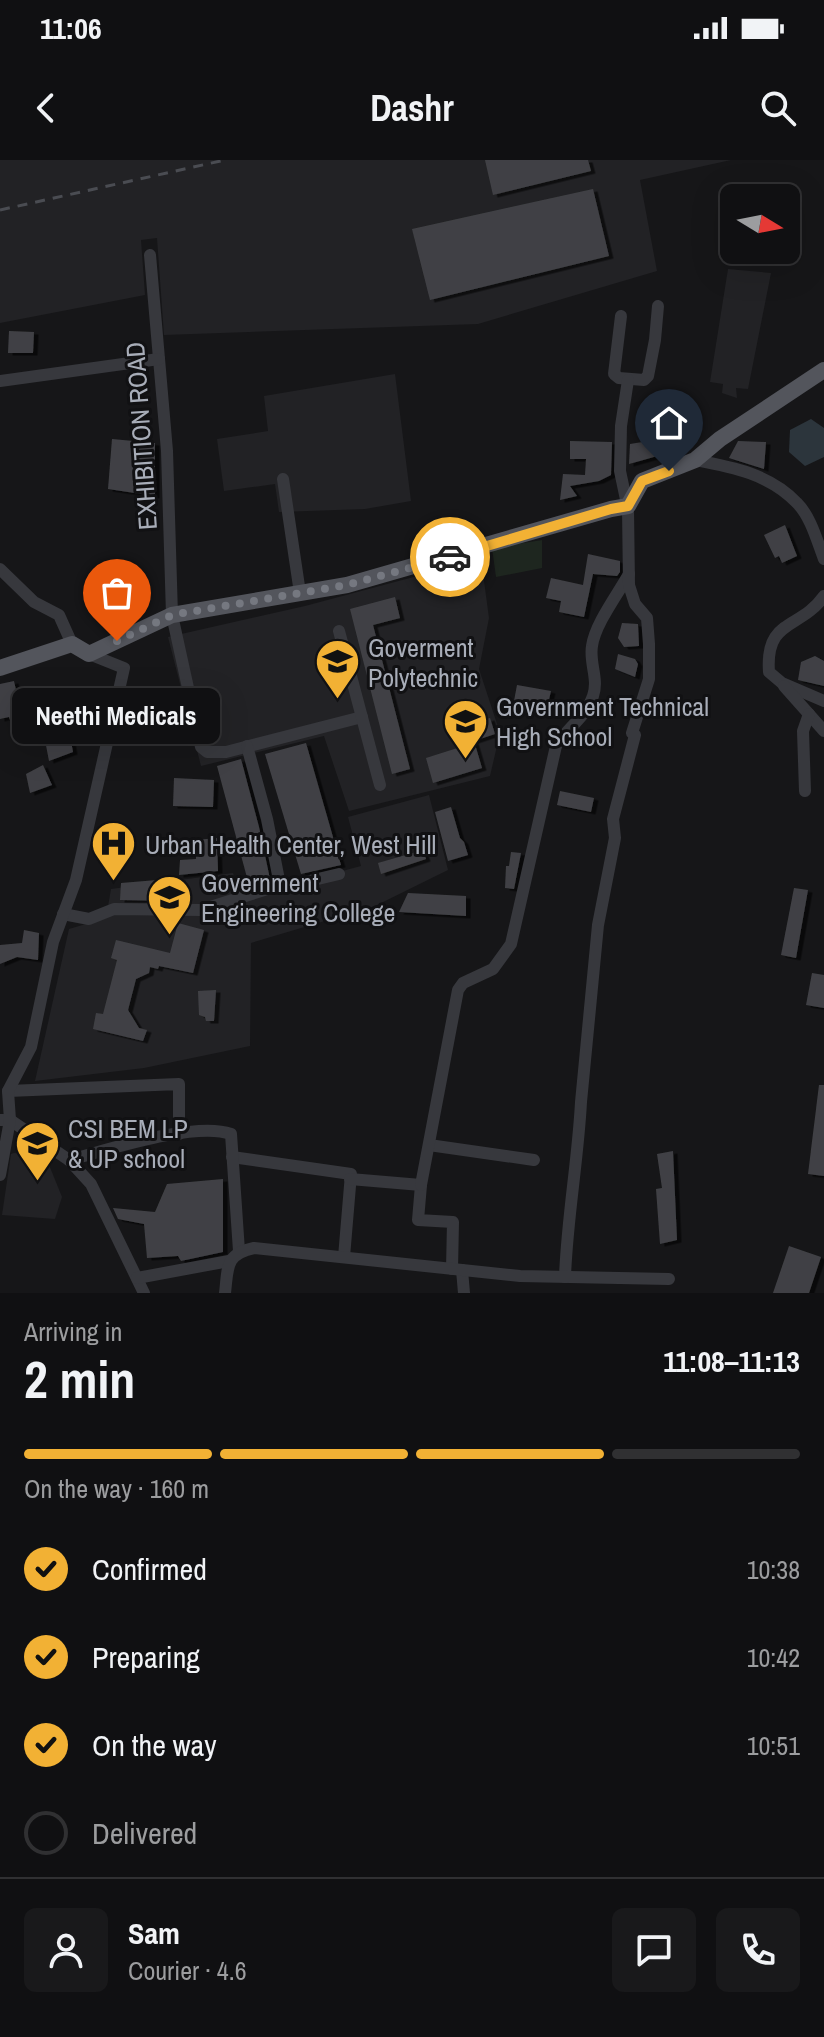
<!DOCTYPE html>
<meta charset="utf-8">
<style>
:root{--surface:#101012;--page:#19191b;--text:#f1f3f6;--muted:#9c9d9f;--line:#303032;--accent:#f2b134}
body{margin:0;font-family:"Archivo Narrow",sans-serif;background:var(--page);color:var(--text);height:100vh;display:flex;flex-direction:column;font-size:30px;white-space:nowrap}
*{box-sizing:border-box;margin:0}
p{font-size:26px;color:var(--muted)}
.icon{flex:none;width:44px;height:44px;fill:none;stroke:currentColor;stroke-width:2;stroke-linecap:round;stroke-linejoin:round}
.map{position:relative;height:1133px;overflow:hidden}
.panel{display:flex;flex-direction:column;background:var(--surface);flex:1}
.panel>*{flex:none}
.needle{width:52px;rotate:100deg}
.controls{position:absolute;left:720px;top:24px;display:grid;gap:16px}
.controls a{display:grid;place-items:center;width:80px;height:80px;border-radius:12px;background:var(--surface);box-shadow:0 8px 32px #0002,0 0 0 2px var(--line);font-size:40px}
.pin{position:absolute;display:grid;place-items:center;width:68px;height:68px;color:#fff;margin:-82px -34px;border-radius:50% 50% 50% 0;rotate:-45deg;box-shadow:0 0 8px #0007}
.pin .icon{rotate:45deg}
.courier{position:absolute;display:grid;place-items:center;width:80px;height:80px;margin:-40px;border:6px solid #f2b134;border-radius:50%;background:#fff;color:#222;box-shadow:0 2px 10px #0007}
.bubble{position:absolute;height:56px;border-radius:12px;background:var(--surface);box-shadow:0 8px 32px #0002,0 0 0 2px var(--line);font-size:26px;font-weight:700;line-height:56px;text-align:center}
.headline em{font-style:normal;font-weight:700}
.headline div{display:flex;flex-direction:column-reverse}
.headline{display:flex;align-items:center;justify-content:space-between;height:136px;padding:0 24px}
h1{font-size:52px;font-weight:700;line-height:60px}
.bar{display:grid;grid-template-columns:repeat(4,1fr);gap:12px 8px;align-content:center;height:96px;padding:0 24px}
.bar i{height:10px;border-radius:6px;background:var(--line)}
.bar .active{background:var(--accent)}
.bar p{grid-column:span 4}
.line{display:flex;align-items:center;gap:20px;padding:0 24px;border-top:2px solid var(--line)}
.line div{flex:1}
.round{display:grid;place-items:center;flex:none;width:84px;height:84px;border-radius:12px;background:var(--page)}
ol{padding:0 24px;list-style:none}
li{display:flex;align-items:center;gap:24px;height:88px}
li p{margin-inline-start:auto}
li .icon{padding:8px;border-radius:50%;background:var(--accent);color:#111;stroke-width:4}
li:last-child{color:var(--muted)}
li i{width:44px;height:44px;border:4px solid var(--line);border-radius:50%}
.status{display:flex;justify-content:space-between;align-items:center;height:56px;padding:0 40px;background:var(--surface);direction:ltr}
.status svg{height:22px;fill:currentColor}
header{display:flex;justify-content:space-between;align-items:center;height:104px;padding:0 24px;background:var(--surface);font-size:36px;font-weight:700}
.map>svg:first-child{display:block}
.built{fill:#222225}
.green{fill:#1e261f}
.water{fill:#2c353c}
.building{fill:#404145;filter:url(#shadow)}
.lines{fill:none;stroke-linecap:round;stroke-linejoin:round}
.minor{stroke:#37383d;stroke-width:12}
.major{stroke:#53555c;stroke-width:16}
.rail{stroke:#4a4c52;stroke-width:3;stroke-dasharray:10 8;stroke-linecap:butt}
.done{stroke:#757880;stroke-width:8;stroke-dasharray:0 14.4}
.route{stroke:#f2b134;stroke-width:10}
.labels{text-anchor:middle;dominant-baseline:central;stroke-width:6;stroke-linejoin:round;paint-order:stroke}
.street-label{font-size:26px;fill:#a8adb8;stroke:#111113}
.poi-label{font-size:26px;fill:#a8adb8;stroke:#111113;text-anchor:start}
</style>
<div class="status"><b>11:06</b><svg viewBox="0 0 49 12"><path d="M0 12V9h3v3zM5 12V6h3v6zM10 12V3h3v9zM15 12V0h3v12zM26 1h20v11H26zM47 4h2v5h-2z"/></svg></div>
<header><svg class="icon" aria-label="back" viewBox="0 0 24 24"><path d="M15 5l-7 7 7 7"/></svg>Dashr<svg class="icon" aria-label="search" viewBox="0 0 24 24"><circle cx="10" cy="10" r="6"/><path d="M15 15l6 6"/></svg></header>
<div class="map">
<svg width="824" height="1133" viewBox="0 0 824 1133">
<defs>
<filter id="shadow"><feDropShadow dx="4.5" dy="2.5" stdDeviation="0" flood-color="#0009"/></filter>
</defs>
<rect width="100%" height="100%" fill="#161618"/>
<g class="built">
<polygon points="0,0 731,0 640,20 657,111 478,164 164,175 157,78 141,80 145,135 0,163"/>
<polygon points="728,109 771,113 748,229 736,228 737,238 722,233 723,224 710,222"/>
<polygon points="395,214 411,341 365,349 279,352 275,324 224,331 217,279 268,271 264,236"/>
<polygon points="481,399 489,458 479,509 500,573 490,616 349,651 324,576 201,606 168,477 305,446"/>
<polygon points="429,635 448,710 375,746 251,783 250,886 144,908 35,921 69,769 106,758 111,729 233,713 241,738 361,706 348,657"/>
<polygon points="14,993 45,995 62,1037 55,1059 2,1055 11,994"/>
</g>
<polygon class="green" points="542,380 542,408 496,417 492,388"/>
<polygon class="water" points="811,259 824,268 824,297 805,306 789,292 790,270"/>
<g class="building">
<polygon points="485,0 588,0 591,11 493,35"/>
<polygon points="593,29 609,96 430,140 412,69"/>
<polygon points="9,171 34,172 33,193 8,193"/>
<polygon points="112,279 155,283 155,336 108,329"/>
<polygon points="655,280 661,295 629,304 630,284"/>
<polygon points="570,281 612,282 611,315 599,321 570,326 577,336 560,340 563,314 585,315 586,299 570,299"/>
<polygon points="738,281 766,282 764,309 729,298"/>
<polygon points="785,365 797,396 782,403 779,396 775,398 764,375"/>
<polygon points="588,394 620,401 620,412 617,416 593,414 584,457 559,452 561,441 546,438 551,418 583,425"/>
<polygon points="395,437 400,458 373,465 410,609 392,614 350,449"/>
<polygon points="622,463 638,464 639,486 624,487 618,478"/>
<polygon points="618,494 635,499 638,504 635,517 615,509"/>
<polygon points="815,496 824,501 824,526 798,520 801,502"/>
<polygon points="14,521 20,548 38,544 38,541 63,536 73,592 49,601 40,554 11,563 9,557 0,559 0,524"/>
<polygon points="517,525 551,531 547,548 514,541"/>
<polygon points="490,558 495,574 474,581 482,608 433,623 426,598 467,585 461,568"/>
<polygon points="306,583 341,705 301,714 265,594"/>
<polygon points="241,599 259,667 270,719 249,725 217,606"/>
<polygon points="43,605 52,625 30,633 26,614"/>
<polygon points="174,618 214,620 213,647 173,646"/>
<polygon points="560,631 594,638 591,652 557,645"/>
<polygon points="451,647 460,678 464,682 468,695 448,701 435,652"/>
<polygon points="217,678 218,711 179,715 180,700 196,699 196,680"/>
<polygon points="423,690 426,699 381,714 378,703"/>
<polygon points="511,692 521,693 514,729 505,728 506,706 509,706"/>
<polygon points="181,718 181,741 120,740 121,723"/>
<polygon points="794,728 808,730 796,798 781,795"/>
<polygon points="408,733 466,736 466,756 399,752"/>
<polygon points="178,763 204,770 193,813 159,806 158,809 150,807 149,813 136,819 128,850 139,868 147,870 143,881 93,869 96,853 103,854 117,800 111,798 116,780 170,793"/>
<polygon points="24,770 39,773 38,800 17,797 0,804 0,785 22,783"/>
<polygon points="812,813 824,815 824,848 806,845"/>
<polygon points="216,830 214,861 206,861 205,857 199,855 198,831"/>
<polygon points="819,925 824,925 824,1016 808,1014"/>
<polygon points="673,991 677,1080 660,1084 656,1029 662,1028 657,994"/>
<polygon points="223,1019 223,1092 181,1101 178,1096 147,1098 144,1064 118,1059 113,1048 155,1052 167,1024"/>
<polygon points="789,1086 821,1097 809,1133 773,1133"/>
</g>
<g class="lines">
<g class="minor">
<polyline points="150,95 167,291 172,455 201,587 207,592 226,592 362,557"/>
<polyline points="621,156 614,214 619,218 644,220 648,216 655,180 658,146"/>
<polyline points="0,221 159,199"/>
<path d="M695 300C732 307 770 314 797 343 811 357 817 381 824 399"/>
<polyline points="283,319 300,433"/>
<polyline points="0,409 34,442 59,455 72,484"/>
<path d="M824 436C800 470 765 458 769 512L782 523 824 541"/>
<polyline points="339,471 380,625"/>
<polyline points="784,526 824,571"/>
<polyline points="247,586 267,659 280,725"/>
<polyline points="805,631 803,571 809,554"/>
<polyline points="63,754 89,759 114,749 201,750 280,725 301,723 339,714"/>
<polyline points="8,931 179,924 179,974"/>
<polyline points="0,960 10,960 69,1000 91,1024 144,1133"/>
<polyline points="429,985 534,1000"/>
<polyline points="232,997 351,1014 344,1097"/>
<path d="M69 1000C108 990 195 961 231 974L239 1091"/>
<polyline points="0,1015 10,960 8,931 31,887 53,782 76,720 124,508 89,494"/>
<polyline points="350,1019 421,1025 418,1060 453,1062 452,1109"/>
<path d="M421 1025 458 830 463 823 493 809 511 784 556 586C567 568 587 556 593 536 599 519 589 503 592 486 595 464 618 434 629 414"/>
<polyline points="462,1110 464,1133"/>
<path d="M565 1117C567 1059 578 1000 581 942L598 765 615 678 613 659 635 575 632 573 649 519V484L647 458 635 444 629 425 628 349 620 311 621 266 628 220"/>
<polyline points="137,1118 229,1101"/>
<path d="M225 1133C228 1108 225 1094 254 1088L520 1116 669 1119"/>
</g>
<polyline class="major" points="0,508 72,484 89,494 172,455 347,425 611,349 628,346 642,321 695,300 720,279 824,210"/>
<polyline class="rail" points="0,50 225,0"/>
</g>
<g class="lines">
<polyline class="done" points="117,481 172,455 347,425 450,397"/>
<polyline class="route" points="450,397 611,349 628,346 642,321 669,311"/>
</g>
<defs>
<symbol id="university-pin" viewBox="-11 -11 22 30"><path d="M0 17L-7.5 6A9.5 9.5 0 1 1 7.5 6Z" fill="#f2b134" stroke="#111113"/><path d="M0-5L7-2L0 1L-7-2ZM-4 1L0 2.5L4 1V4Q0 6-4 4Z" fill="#111"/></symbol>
<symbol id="school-pin" viewBox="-11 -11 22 30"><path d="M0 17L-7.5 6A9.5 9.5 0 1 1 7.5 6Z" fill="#f2b134" stroke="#111113"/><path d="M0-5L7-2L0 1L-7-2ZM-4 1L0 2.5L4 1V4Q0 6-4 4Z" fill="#111"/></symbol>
<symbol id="hospital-pin" viewBox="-11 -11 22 30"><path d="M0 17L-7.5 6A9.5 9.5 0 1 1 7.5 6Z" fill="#f2b134" stroke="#111113"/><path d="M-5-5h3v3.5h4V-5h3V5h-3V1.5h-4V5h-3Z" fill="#111"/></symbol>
</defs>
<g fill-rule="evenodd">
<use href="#university-pin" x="312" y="476" width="51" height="69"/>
<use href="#school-pin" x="440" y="536" width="51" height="69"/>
<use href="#hospital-pin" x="88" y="658" width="51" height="69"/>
<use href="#university-pin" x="144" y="712" width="51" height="69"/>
<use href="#school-pin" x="12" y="958" width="51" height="69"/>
</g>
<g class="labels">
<g class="street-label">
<text transform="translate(141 276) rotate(-94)">EXHIBITION ROAD</text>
</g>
<g class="poi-label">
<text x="368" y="487">Goverment<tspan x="368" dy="30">Polytechnic</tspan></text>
<text x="496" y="546">Government Technical<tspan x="496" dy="30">High School</tspan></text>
<text x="145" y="684">Urban Health Center, West Hill</text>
<text x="201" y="722">Government<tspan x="201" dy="30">Engineering College</tspan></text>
<text x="68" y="968">CSI BEM LP<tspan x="68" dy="30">&amp; UP school</tspan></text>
</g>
</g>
</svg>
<div class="controls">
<a><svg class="needle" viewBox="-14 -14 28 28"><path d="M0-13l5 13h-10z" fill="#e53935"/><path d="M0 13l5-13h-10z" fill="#9c9d9f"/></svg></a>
</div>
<div class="pin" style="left:117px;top:481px;background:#ea580c"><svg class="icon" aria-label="bag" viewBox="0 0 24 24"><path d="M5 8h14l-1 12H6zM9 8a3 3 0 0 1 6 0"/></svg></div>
<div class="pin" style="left:669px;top:311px;background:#1f2937"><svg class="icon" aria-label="home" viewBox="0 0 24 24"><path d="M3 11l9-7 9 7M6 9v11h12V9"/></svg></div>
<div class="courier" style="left:450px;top:397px"><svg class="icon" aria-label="car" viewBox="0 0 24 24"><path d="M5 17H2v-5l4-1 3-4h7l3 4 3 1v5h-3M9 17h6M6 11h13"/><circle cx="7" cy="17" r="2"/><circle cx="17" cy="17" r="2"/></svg></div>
<div class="bubble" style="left:12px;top:528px;width:208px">Neethi Medicals</div>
</div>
<section class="panel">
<div class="headline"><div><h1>2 min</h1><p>Arriving in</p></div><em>11:08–11:13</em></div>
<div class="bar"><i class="active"></i><i class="active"></i><i class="active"></i><i></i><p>On the way · 160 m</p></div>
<ol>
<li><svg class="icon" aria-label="check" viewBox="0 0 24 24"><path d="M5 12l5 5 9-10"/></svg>Confirmed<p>10:38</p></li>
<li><svg class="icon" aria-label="check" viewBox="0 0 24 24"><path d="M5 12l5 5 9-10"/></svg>Preparing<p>10:42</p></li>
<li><svg class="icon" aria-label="check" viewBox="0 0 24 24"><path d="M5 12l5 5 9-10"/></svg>On the way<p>10:51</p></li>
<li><i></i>Delivered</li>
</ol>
<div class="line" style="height:144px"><a class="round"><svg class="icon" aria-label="person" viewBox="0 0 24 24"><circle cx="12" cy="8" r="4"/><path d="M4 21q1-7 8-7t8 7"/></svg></a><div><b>Sam</b><p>Courier · 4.6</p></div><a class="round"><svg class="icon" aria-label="chat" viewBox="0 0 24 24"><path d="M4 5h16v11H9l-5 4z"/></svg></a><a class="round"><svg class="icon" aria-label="phone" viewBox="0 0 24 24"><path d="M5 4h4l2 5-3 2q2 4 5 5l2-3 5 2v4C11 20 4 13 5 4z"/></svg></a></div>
</section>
